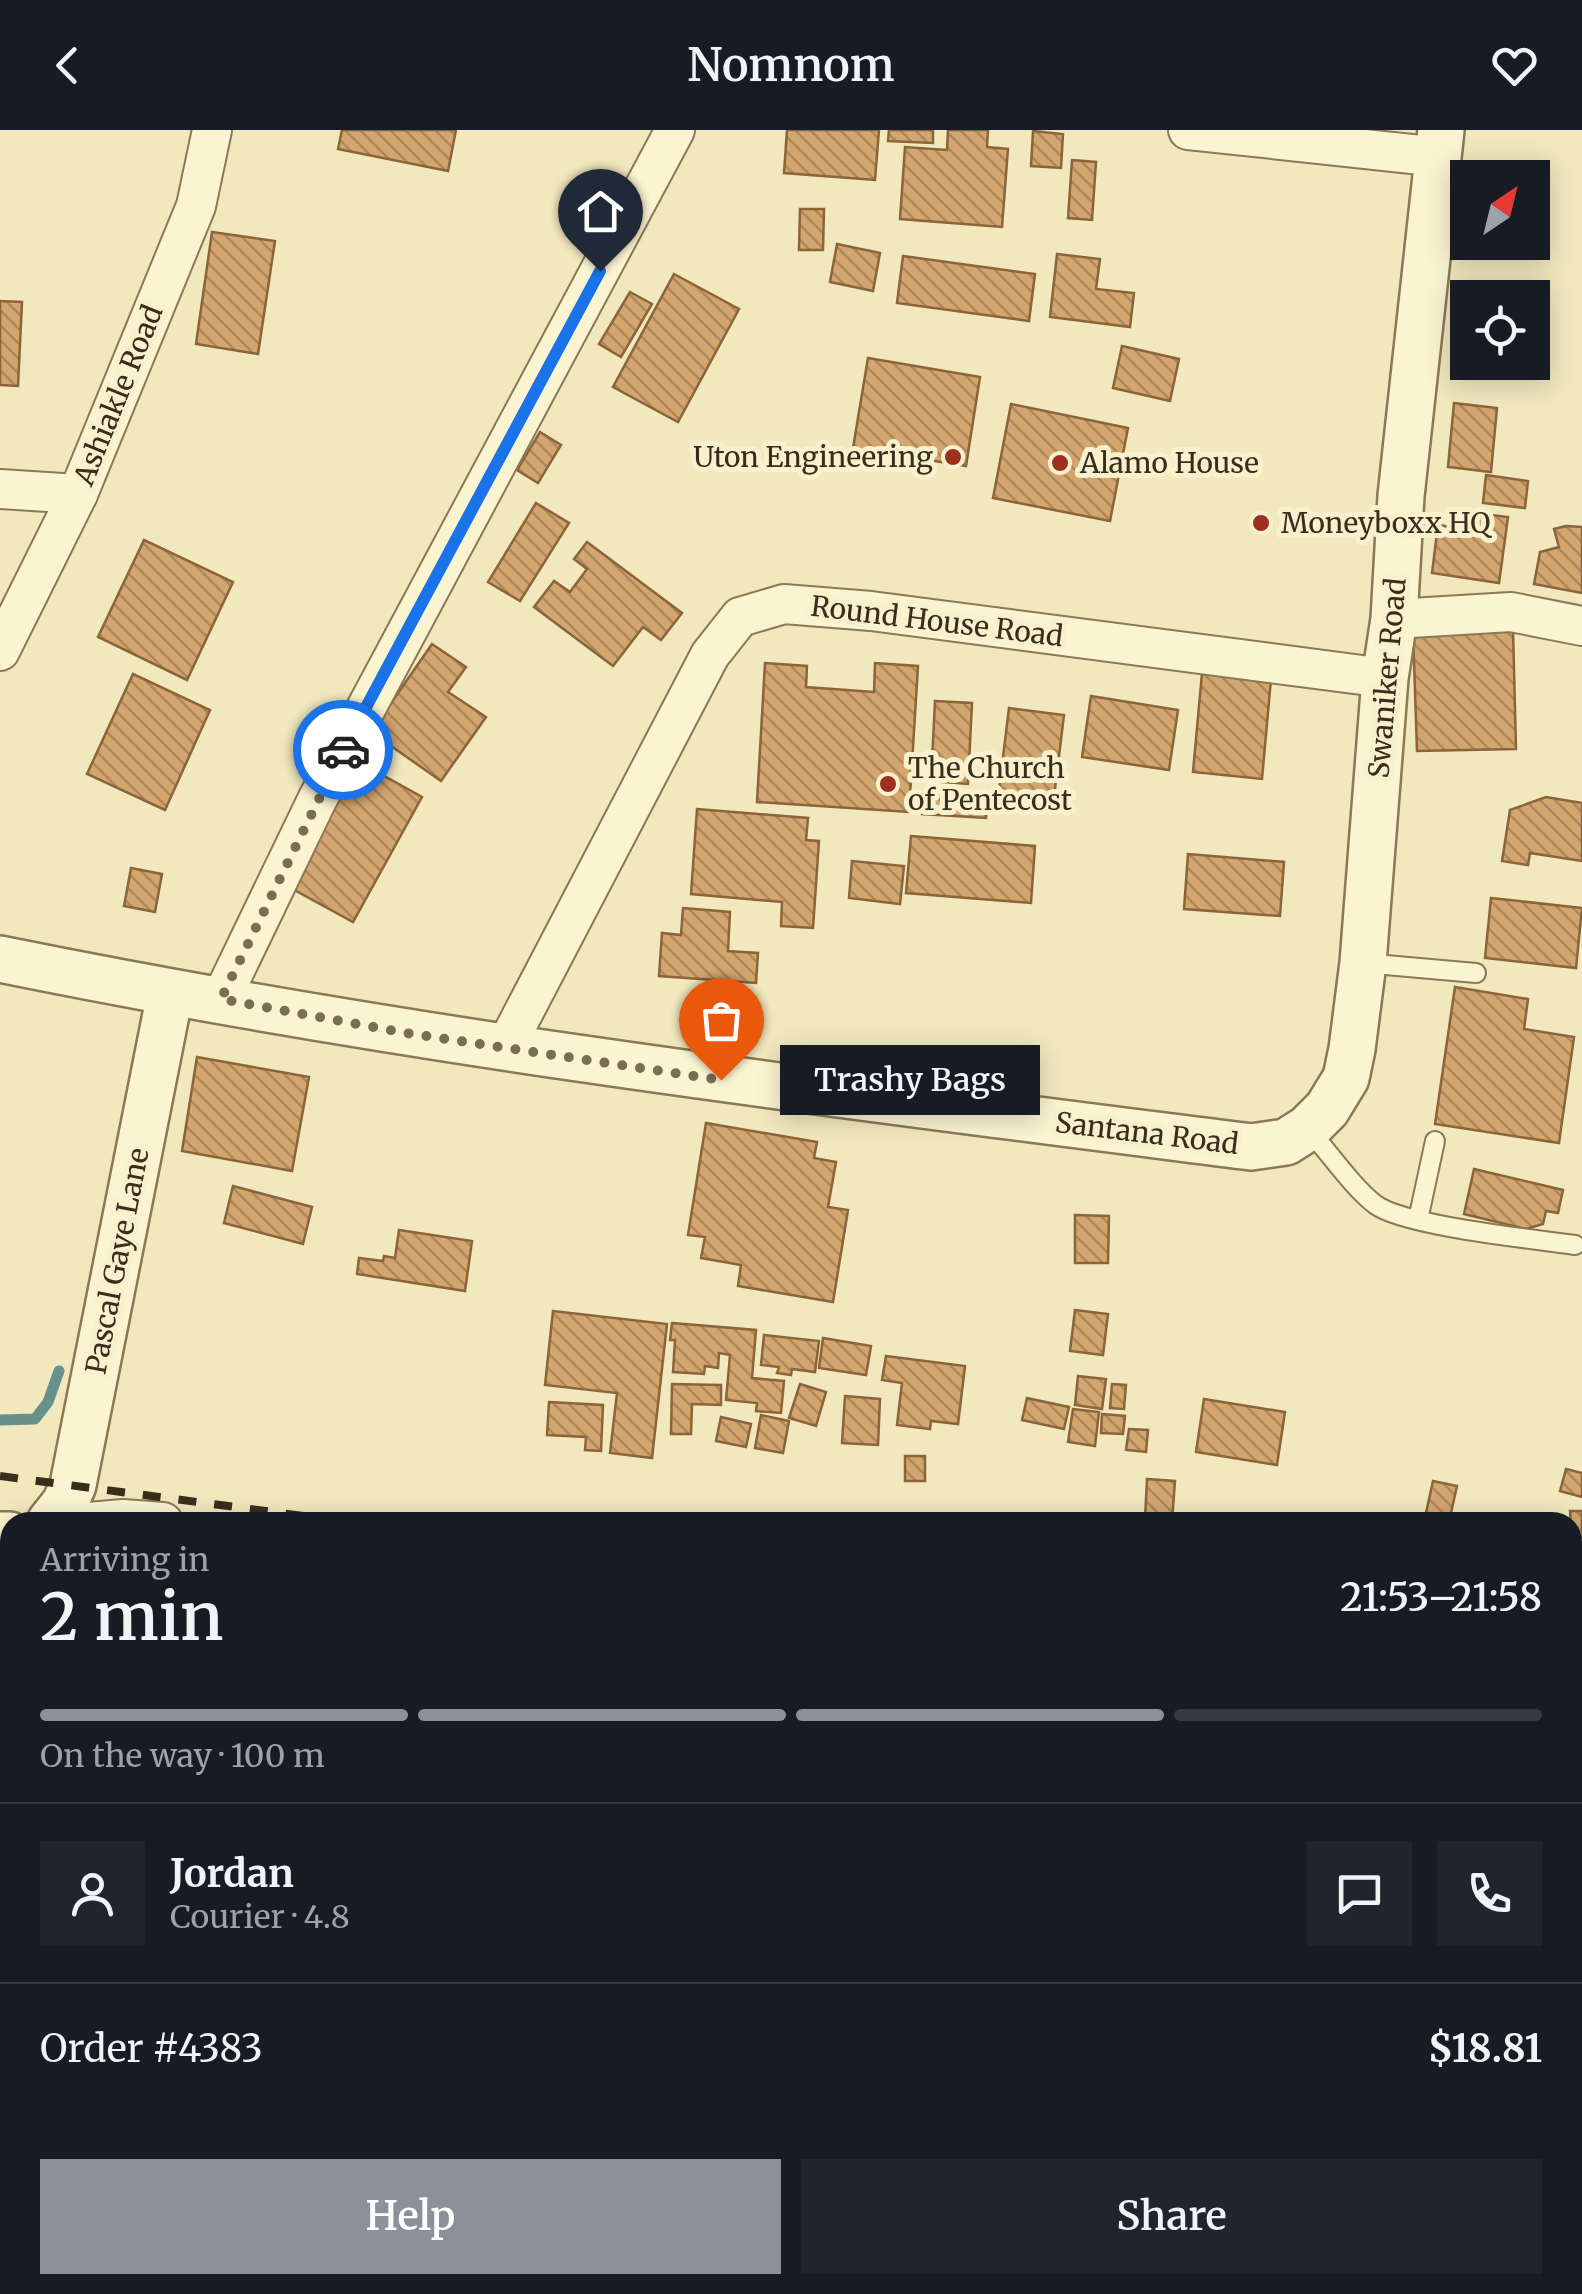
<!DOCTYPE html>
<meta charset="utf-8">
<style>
:root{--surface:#171b24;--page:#20242c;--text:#f1f3f6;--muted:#9ea1a6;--line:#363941;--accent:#8c9099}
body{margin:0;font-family:Merriweather,serif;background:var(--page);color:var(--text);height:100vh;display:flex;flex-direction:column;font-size:38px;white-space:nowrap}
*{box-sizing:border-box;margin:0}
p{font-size:32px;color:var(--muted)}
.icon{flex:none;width:55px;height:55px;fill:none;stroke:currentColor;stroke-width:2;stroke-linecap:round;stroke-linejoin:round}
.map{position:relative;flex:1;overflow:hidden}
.drawer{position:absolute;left:0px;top:1382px;width:1582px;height:782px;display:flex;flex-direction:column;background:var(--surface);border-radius:30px 30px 0 0;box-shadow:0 5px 25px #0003}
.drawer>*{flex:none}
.needle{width:65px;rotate:35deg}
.fabs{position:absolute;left:1450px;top:30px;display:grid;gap:20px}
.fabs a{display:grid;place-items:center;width:100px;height:100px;border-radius:0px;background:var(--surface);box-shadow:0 5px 25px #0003;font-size:50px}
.pin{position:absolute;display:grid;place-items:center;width:85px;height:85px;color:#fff;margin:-102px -42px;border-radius:50% 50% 50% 0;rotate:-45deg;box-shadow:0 0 10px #0007}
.pin .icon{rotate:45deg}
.courier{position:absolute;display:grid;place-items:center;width:100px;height:100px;margin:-50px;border:8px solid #1a73e8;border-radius:50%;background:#fff;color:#222;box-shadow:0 2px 12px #0007}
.bubble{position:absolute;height:70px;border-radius:0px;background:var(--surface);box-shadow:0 5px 25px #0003;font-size:32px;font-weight:600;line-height:70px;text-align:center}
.headline em{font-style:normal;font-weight:600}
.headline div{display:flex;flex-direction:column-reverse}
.headline{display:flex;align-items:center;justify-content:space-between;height:170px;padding:0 40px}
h1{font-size:65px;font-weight:600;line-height:75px}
.bar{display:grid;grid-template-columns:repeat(4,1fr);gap:15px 10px;align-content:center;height:120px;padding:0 40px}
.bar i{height:12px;border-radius:8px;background:var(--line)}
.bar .on{background:var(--accent)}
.bar p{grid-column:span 4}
.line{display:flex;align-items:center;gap:25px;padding:0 40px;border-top:2px solid var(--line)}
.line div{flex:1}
.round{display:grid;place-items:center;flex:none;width:105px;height:105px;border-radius:0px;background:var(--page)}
.cta{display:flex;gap:20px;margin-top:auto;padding:20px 40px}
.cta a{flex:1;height:115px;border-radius:0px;background:var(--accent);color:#fff;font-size:40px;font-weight:600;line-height:115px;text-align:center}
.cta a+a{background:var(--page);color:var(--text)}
header{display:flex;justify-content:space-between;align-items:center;height:130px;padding:0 40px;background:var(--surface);font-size:45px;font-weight:600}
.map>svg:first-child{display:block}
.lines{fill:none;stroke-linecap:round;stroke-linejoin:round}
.stream{stroke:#68918c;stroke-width:11}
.building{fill:url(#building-back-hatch);stroke:#8c6439;stroke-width:2.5}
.service-casing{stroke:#8b7855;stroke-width:22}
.minor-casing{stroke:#8b7855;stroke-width:42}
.tertiary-casing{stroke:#8b7855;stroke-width:50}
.service{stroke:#fbf4d1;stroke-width:18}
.minor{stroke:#fbf4d1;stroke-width:38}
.tertiary{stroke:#fbf4d1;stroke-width:45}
.rail{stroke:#392d1b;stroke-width:8;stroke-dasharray:18 18;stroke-linecap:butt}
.done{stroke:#796e54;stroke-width:10;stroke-dasharray:0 18}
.route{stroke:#1a73e8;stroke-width:12}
.poi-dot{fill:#9e3020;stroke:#f8f1ce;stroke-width:4}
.labels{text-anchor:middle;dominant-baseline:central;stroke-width:10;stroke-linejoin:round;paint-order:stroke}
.street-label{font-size:28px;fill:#392d1b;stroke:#f8f1ce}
.poi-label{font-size:28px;fill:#392d1b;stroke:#f8f1ce;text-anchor:start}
</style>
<header><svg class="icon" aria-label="back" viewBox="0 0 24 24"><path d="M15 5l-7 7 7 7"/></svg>Nomnom<svg class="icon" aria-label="heart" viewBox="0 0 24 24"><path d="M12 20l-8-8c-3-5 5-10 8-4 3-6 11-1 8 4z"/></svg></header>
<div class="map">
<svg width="1582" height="2164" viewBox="0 0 1582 2164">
<defs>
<pattern id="building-back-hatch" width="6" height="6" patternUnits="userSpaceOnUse" patternTransform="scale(2.5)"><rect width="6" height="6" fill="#d3a670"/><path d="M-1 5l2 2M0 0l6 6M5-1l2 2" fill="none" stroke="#ac885b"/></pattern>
</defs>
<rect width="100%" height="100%" fill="#f1e8be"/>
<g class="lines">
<g class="stream">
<polyline points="0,1290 35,1289 48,1272 59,1241"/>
<polyline points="542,2155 551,2164"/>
<polyline points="0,2156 9,2164"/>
</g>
</g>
<g class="building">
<polygon points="342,0 456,0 448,41 338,19"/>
<polygon points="787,0 879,0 875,50 784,43"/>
<polygon points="889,0 933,0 933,13 888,11"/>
<polygon points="948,0 988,0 987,17 1008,19 1002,97 900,89 905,17 947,20"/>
<polygon points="1033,1 1063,4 1061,38 1031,36"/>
<polygon points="1072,30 1096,32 1092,90 1068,88"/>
<polygon points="800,79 824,79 823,120 799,120"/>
<polygon points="212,102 275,111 258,224 196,214"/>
<polygon points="837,114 880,123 873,161 830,152"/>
<polygon points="1057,124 1100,129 1096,159 1134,163 1130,197 1050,187"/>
<polygon points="903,126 1035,144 1029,191 897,173"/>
<polygon points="674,144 739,179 678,292 613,257"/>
<polygon points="630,162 652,174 621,227 599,214"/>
<polygon points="0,171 22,172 18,256 0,255"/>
<polygon points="1122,216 1179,229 1170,271 1113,258"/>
<polygon points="868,228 980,247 966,336 853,318"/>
<polygon points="1454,273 1497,278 1491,342 1448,337"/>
<polygon points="1011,274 1128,298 1110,391 993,368"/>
<polygon points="540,302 561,315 538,353 517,340"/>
<polygon points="1486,345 1528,351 1525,378 1483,373"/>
<polygon points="536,373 569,393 520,471 488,452"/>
<polygon points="1475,383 1508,387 1499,453 1432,443 1438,395 1472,400"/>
<polygon points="1566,396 1582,397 1582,463 1534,454 1540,422 1559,417 1554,399"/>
<polygon points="144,410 233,452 187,550 98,507"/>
<polygon points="587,412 682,483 661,510 643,497 613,536 534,477 554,451 570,462 587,439 574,429"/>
<polygon points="1513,499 1516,619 1417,621 1413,501"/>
<polygon points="432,514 466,537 448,562 486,587 441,651 371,602"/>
<polygon points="765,533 807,536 806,557 874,562 875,533 918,536 909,682 757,672"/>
<polygon points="1202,543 1271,549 1262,649 1193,642"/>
<polygon points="133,544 210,580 165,680 87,644"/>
<polygon points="1091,566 1178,580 1169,640 1082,627"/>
<polygon points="935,571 972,573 968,654 931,651"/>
<polygon points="1009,578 1064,585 1054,667 999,660"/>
<polygon points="359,632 422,667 353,792 289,757"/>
<polygon points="924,662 987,667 986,688 922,684"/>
<polygon points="1546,667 1582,673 1582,731 1530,723 1528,735 1502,731 1510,680"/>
<polygon points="697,679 808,688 806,710 819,711 813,798 781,796 782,772 691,764"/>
<polygon points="911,706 1035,716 1031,773 906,763"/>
<polygon points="1188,724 1284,732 1280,786 1184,779"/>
<polygon points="852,731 904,736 900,774 849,768"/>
<polygon points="131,738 162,744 155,782 124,776"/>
<polygon points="1491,768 1582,778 1576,838 1485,828"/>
<polygon points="683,778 730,782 728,821 758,823 756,853 659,846 662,803 681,805"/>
<polygon points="1455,857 1528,869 1524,899 1574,907 1559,1013 1435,994"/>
<polygon points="197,927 309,947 292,1041 182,1021"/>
<polygon points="706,993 817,1012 814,1028 836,1032 828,1077 848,1080 833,1172 738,1156 741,1135 701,1128 705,1107 688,1105"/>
<polygon points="1474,1039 1563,1060 1558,1083 1546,1081 1543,1094 1526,1099 1464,1084"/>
<polygon points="233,1056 312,1077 303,1114 224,1093"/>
<polygon points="1075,1085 1109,1086 1108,1133 1075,1133"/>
<polygon points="399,1100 472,1111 465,1161 357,1144 359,1128 383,1131 384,1126 395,1128"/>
<polygon points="1075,1180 1108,1184 1103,1225 1070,1221"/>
<polygon points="553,1181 667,1194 652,1328 610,1323 617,1263 545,1255"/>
<polygon points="672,1193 756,1200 752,1248 784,1251 781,1283 756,1281 757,1273 726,1270 730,1225 719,1223 718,1238 705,1236 704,1244 673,1242 675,1210 670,1210"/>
<polygon points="764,1205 819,1211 815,1242 792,1239 791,1245 777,1243 779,1237 761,1235"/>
<polygon points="823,1208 871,1216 866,1245 819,1238"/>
<polygon points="886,1226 965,1236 958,1294 931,1291 930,1299 897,1295 902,1253 882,1250"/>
<polygon points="1078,1246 1106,1249 1102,1279 1075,1275"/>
<polygon points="672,1254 721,1255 721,1275 692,1274 691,1304 671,1304"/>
<polygon points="800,1254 826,1262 816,1296 789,1288"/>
<polygon points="1112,1254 1126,1255 1124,1279 1110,1278"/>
<polygon points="845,1266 880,1269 878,1315 842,1313"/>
<polygon points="1027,1268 1069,1277 1064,1299 1022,1290"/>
<polygon points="1204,1269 1285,1282 1277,1335 1196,1322"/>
<polygon points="549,1272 603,1275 601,1321 585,1320 586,1307 547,1305"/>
<polygon points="1073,1279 1099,1282 1095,1316 1068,1312"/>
<polygon points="1102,1284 1125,1286 1123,1304 1101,1303"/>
<polygon points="761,1285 789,1291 783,1323 755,1318"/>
<polygon points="721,1287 751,1294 746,1317 716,1311"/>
<polygon points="1129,1299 1148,1300 1146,1322 1126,1320"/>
<rect x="905" y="1326" width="20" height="25"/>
<polygon points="1566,1339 1582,1343 1582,1367 1560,1361"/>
<polygon points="1147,1349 1175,1351 1172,1391 1145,1389"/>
<polygon points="1433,1351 1457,1356 1449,1392 1424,1392"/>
<polygon points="1570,1381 1582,1381 1582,1408 1572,1407"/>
<polygon points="0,1426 10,1427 10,1481 0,1481"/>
<polygon points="1572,1573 1582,1574 1582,1614 1572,1612"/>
<polygon points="1572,1736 1582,1738 1582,1832 1572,1830"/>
<polygon points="8,1753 10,1755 10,1778 0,1771 0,1764"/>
<polygon points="0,1784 10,1796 10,1811 6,1816 0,1811"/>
<polygon points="10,1837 10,1915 0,1904 0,1844"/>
<polygon points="1572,1849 1582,1850 1582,1996 1572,1995"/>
<polygon points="10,2006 10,2047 6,2043 9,2039 0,2030 0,2017"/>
<polygon points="1572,2040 1582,2041 1582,2164 1522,2164 1453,2155 1572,2155"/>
<polygon points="29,2155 65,2155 57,2164 38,2164"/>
<polygon points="74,2155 134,2155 124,2164 113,2160 110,2164 83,2164"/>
<polygon points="218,2155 344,2155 336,2164 210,2164"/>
<polygon points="376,2155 403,2155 404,2156 397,2164 372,2164 370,2162"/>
<polygon points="955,2155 1032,2155 1031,2164 954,2164"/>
<polygon points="1079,2155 1219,2155 1218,2164 1078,2164"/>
</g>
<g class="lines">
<defs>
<g id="service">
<polyline points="1363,833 1476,843"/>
<path d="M1308 999C1327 1020 1354 1059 1376 1075 1405 1096 1534 1109 1575 1115"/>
<polyline points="1418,1090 1435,1011"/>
<polyline points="1572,1720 1582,1721"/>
<polyline points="717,2155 725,2164"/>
</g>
<g id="minor">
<polyline points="1188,0 1440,27"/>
<polyline points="0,359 78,364"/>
<polyline points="1394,489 1511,482 1582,496"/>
<polyline points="0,521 78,364 196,76 212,0"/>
<polyline points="221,869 317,670 675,0"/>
<polyline points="505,918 710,525 740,487 784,474 871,481 1385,548"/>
<polyline points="89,1392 123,1389 163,1392"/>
<polyline points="1572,1555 1582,1557"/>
</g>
<g id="tertiary">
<path d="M0 829C413 913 832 964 1251 1017L1286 1012 1308 998 1327 979 1346 948 1352 919 1363 833 1385 548 1394 489 1401 366 1441 0"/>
<polyline points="50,1392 65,1373 73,1355 170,864"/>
<polyline points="0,1405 10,1405"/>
</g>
</defs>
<use href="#service" class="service-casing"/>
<use href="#minor" class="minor-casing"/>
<use href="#tertiary" class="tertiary-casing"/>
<use href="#service" class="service"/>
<use href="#minor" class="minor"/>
<use href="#tertiary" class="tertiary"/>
<g class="rail">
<polyline points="0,1346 349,1392"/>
<polyline points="1572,1545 1582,1546"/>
</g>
</g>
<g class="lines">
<polyline class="done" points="343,620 221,869 406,903 721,950"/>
<polyline class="route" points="343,620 600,141"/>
</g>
<g class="poi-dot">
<circle cx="953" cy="327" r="10"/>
<circle cx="1060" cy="333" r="10"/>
<circle cx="1261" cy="393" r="10"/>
<circle cx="888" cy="654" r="10"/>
</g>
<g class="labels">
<g class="street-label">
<text transform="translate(118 265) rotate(-68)">Ashiakle Road</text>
<text transform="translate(937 491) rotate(7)">Round House Road</text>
<text transform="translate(1387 548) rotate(-85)">Swaniker Road</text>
<text transform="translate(1147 1003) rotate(7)">Santana Road</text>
<text transform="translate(117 1131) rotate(-79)">Pascal Gaye Lane</text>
</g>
<g class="poi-label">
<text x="933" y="327" text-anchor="end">Uton Engineering</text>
<text x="1080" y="333">Alamo House</text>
<text x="1281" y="393">Moneyboxx HQ</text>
<text x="908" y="638">The Church<tspan x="908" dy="32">of Pentecost</tspan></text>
</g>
</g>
</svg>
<div class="fabs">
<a><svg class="needle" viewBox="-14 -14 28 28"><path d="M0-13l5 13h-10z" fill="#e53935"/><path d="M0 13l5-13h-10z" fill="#9ea1a6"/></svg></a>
<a><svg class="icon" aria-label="locate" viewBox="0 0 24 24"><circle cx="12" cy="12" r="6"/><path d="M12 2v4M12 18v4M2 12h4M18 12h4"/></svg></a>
</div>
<div class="pin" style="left:721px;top:950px;background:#ea580c"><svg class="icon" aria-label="bag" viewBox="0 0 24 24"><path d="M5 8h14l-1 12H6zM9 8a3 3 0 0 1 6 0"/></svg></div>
<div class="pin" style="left:600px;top:141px;background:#1f2937"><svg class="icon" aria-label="home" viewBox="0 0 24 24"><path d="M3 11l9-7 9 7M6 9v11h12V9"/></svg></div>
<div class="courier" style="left:343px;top:620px"><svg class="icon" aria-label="car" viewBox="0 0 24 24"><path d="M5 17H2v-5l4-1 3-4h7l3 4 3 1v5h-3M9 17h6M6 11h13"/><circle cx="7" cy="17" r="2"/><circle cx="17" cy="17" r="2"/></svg></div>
<div class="bubble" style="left:780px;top:915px;width:260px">Trashy Bags</div>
<section class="drawer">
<div class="headline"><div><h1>2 min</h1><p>Arriving in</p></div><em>21:53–21:58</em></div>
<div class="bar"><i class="on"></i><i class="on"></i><i class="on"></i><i></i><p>On the way · 100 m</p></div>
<div class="line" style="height:180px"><a class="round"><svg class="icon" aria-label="person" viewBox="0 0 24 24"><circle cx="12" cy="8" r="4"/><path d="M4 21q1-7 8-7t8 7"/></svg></a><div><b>Jordan</b><p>Courier · 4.8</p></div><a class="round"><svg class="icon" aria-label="chat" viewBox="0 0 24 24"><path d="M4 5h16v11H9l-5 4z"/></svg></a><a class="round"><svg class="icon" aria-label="phone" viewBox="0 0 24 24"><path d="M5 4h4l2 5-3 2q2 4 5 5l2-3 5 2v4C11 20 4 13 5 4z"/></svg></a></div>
<div class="line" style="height:130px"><div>Order #4383</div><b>$18.81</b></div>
<div class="cta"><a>Help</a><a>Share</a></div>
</section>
</div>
